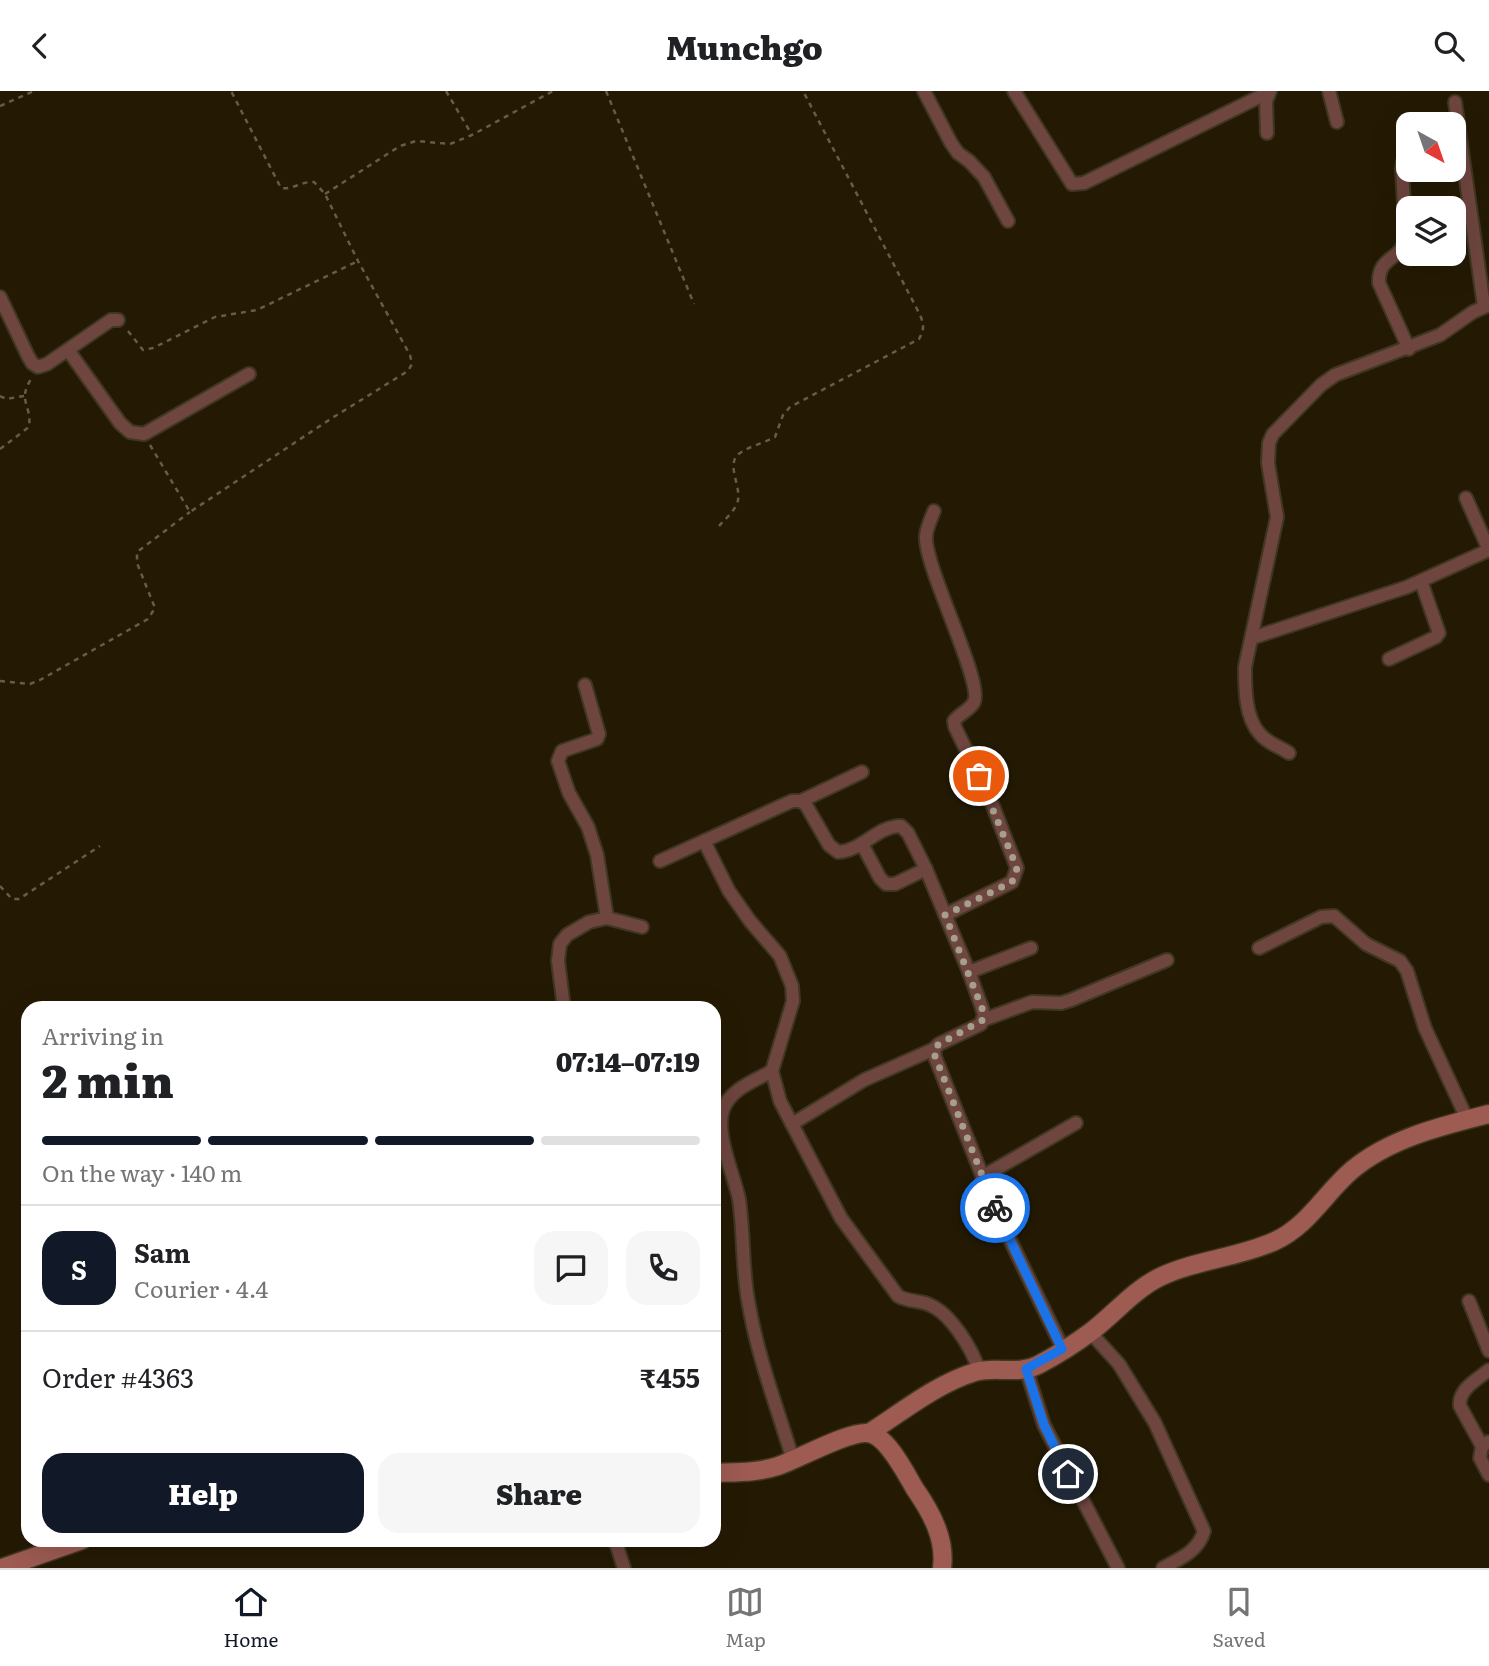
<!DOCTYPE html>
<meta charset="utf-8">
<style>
:root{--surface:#fff;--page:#f6f6f6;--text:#202124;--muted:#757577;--line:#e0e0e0;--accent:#111827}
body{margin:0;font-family:Literata,serif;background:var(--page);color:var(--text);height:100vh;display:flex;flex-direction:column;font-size:26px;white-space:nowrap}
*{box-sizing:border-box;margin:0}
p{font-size:23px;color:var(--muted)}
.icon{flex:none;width:38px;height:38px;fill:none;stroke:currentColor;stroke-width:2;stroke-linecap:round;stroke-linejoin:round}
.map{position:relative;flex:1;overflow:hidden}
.side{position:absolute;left:21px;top:910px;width:700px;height:546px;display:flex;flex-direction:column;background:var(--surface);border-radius:21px;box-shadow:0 7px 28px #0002}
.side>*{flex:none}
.needle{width:46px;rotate:140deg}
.tools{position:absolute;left:1396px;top:21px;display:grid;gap:14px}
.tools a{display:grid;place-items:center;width:70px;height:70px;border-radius:14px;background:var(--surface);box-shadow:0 7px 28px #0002;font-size:35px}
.pin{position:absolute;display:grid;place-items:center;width:60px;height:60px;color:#fff;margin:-30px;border:4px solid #fff;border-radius:50%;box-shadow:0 2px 7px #0007}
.courier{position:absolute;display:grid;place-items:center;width:70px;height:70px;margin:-35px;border:5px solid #1a73e8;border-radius:50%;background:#fff;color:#222;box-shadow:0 2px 9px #0007}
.summary em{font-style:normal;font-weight:800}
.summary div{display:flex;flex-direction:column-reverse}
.summary{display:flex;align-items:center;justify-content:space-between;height:119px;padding:0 21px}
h1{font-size:46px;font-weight:800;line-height:52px}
.bar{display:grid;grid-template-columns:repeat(4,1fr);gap:10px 7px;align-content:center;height:84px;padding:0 21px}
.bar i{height:9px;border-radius:5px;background:var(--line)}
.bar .active{background:var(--accent)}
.bar p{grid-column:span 4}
.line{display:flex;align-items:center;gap:18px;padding:0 21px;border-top:2px solid var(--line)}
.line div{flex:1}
.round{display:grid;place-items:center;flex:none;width:74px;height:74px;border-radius:21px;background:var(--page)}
.primary-button{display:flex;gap:14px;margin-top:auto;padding:14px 21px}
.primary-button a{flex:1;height:80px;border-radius:21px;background:var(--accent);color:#fff;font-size:28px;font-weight:800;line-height:80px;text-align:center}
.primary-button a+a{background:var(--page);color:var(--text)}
header{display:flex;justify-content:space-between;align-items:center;height:91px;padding:0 21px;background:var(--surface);font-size:32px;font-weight:800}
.tab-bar{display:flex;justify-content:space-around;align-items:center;height:98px;border-top:2px solid var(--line);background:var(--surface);font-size:19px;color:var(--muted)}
.tab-bar a{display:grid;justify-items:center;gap:4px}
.tab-bar .active{color:var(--accent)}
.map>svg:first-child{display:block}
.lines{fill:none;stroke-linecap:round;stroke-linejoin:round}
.street-casing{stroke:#403722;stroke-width:16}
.secondary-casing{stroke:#403722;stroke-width:21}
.path{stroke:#655c49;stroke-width:2.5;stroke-dasharray:5 5;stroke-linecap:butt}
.street{stroke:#6e453f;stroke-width:12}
.secondary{stroke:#9d5b52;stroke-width:18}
.done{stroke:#a79f8e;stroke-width:7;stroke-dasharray:0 12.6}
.route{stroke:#1a73e8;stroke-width:9}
</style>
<header><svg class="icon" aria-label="back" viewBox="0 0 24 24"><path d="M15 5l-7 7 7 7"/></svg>Munchgo<svg class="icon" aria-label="search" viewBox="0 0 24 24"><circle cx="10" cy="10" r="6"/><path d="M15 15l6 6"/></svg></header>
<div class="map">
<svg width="1489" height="1477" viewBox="0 0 1489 1477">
<rect width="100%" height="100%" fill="#241a04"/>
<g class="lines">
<defs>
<g id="street">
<polyline points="924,0 951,52 958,62 969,70 984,86 1008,130"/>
<polyline points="1014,0 1072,93 1084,92 1269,1"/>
<polyline points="1329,0 1337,31"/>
<polyline points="1455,11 1484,215"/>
<polyline points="1267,42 1266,10 1270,0"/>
<path d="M1409 67 1403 71 1402 78 1406 148C1400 170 1378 165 1379 192L1409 258"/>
<polyline points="0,206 28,265 32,272 38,276 47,273 111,229 118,229"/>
<polyline points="68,259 120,332 130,341 144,343 249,283"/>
<polyline points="1466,407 1489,459"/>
<path d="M934 420C931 428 926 438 926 446 925 478 984 592 974 611 970 619 959 623 954 630L955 636 991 710 1017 777 1012 791 945 824"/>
<polyline points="1252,547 1407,496 1489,459"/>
<polyline points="1389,568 1436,546 1439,542 1421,490"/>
<polyline points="585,594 599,643 597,648 562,660 558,670 569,702 588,736 597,764 607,827"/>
<path d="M1289 662C1280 656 1267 652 1260 643 1245 627 1245 597 1245 576L1277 426 1268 372 1269 352 1273 343 1321 294 1335 284 1440 244 1473 221 1489 214"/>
<polyline points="801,710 862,681"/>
<path d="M704 750 729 800 750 830 780 865 792 895 793 910 772 980 780 1010 841 1127 898 1205C908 1211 920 1209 930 1214 951 1223 973 1259 979 1280"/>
<polyline points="862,753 880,787 886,793 895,793 926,778"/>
<path d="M660 770 792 710H801L806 714 829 754 838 761C862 760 877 735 901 735L908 742 926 778 969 881 982 917 984 924 981 933 939 953 934 958 935 966 997 1122 1063 1258"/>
<polyline points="1259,857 1321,826 1334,825 1366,853 1400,870 1407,880 1425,937 1467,1028"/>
<polyline points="969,881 1031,857"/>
<polyline points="564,917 558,870 560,853 567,844 589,831 607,827 642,836"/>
<polyline points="983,929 1032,911 1061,912 1071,909 1167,869"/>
<path d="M772 980C754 990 730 998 723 1019 715 1043 734 1084 739 1108 744 1142 742 1176 748 1209 757 1264 777 1316 793 1369"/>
<polyline points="792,1033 864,989 934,958"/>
<polyline points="982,1086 1076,1032"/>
<polyline points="1469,1210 1489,1260"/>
<path d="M1090 1241 1119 1273 1155 1332 1204 1440C1198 1461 1180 1467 1163 1477"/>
<polyline points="1026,1278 1044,1334 1118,1477"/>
<polyline points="1488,1351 1482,1355 1480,1367 1489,1384"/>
<path d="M1482 1355 1460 1315C1458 1298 1478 1288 1489 1279"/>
<polyline points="615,1449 624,1477"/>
</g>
<g id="secondary">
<path d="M869 1342C902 1321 936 1293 975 1281 995 1275 1018 1284 1038 1274 1055 1265 1076 1252 1092 1240 1114 1223 1133 1200 1158 1187 1194 1169 1238 1167 1275 1150 1308 1135 1325 1102 1352 1079 1390 1047 1442 1035 1489 1023"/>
<path d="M714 1382C735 1381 757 1382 778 1375 799 1368 848 1340 868 1342 887 1344 906 1383 915 1398 931 1421 946 1448 942 1477"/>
<polyline points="2,1477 82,1449"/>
</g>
</defs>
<use href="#street" class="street-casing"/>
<use href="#secondary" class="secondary-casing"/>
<g class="path">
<polyline points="446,0 472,44"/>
<polyline points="606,0 694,213"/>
<polyline points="0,15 34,0"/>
<polyline points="325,103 400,55 416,50 450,53 472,44 553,0"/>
<polyline points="128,240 143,259 153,257 215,226 257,219 358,170"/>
<polyline points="0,305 6,308 24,305"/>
<path d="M150 354 190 421 332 327 408 280 412 273 410 264 358 170 325 103 314 91C302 90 292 99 281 97L231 0"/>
<path d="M0 358 29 336C32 313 17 311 31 288"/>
<path d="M719 435C726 427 736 419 738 409 741 394 725 372 740 362 750 355 764 352 775 346L783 324 790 316 919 248C926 236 923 230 917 218L803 0"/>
<polyline points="0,590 30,593 40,589 148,528 155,517 137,472 137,461 190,421"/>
<polyline points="0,795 12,808 19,808 100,755"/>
</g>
<use href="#street" class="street"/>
<use href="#secondary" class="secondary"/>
</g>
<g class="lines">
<polyline class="done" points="979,685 1017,777 1012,791 945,824 982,917 983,929 939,953 934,958 935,965 995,1117"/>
<polyline class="route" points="995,1117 1062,1258 1026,1278 1044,1334 1068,1383"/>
</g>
</svg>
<div class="tools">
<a><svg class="needle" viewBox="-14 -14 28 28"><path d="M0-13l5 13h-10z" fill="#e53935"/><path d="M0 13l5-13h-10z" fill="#757577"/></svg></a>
<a><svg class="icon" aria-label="layers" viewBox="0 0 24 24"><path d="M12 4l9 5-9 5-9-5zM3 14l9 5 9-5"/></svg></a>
</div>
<div class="pin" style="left:979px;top:685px;background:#ea580c"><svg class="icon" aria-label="bag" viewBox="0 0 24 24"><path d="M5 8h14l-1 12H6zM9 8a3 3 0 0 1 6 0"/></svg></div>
<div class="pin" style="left:1068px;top:1383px;background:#1f2937"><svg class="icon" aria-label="home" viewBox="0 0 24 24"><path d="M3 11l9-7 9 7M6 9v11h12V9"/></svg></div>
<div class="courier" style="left:995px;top:1117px"><svg class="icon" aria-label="bike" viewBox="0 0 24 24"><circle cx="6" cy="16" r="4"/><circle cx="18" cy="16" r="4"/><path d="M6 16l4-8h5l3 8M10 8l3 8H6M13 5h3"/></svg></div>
<section class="side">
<div class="summary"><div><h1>2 min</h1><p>Arriving in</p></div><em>07:14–07:19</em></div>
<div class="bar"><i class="active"></i><i class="active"></i><i class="active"></i><i></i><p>On the way · 140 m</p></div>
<div class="line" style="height:126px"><b class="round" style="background:var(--accent);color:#fff">S</b><div><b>Sam</b><p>Courier · 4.4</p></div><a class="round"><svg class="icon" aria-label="chat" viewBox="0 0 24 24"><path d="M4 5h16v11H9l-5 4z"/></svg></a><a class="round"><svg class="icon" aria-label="phone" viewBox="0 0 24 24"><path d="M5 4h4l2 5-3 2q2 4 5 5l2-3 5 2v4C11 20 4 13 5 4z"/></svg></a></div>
<div class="line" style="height:91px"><div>Order #4363</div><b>₹455</b></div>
<div class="primary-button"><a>Help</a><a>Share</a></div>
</section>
</div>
<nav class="tab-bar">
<a class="active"><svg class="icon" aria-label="home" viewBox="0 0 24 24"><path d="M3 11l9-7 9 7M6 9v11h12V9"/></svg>Home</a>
<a><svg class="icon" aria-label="map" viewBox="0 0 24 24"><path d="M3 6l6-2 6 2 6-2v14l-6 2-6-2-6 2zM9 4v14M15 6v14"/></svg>Map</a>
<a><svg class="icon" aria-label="saved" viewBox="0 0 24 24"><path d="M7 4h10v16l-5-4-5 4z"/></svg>Saved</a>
</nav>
